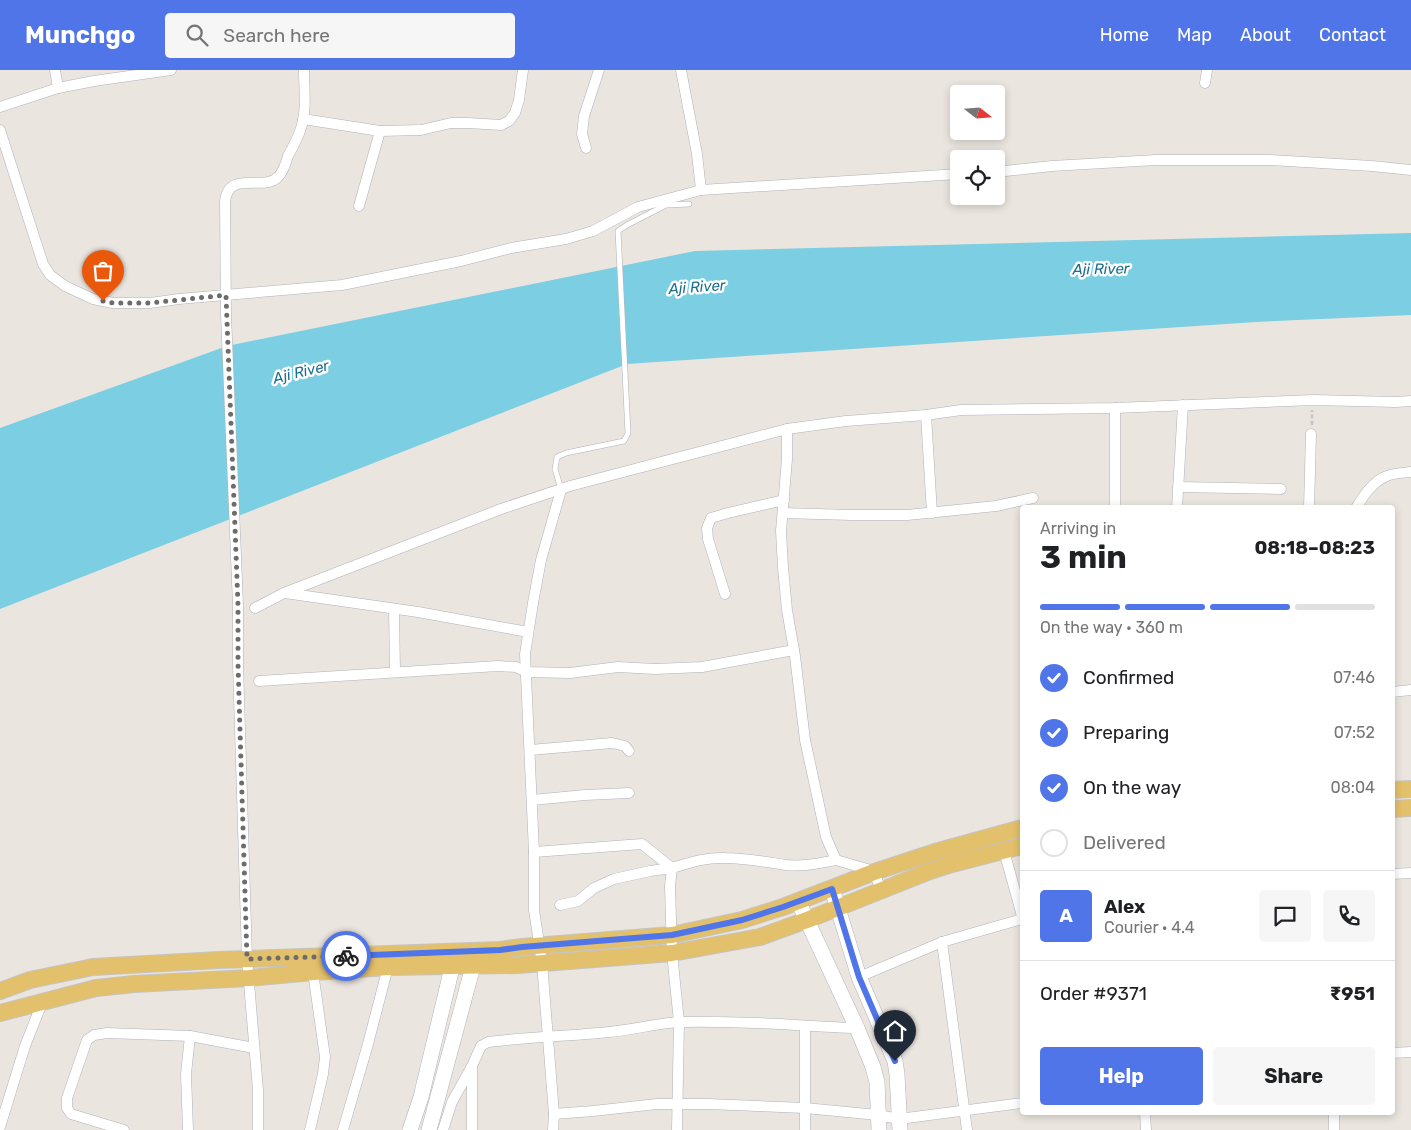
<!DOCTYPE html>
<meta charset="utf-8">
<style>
:root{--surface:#fff;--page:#f6f6f6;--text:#202124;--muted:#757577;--line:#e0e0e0;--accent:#4f75e8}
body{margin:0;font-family:Rubik,sans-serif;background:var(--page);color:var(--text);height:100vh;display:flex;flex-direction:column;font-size:19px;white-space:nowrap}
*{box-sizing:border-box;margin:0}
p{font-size:16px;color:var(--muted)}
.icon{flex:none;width:28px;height:28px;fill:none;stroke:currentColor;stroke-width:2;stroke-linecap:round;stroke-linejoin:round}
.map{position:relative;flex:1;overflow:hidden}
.side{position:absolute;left:1020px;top:435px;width:375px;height:610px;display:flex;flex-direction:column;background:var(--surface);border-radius:5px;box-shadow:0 2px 8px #0003}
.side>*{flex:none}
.needle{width:32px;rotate:107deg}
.fabs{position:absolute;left:950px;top:15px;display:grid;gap:10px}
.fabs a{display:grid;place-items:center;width:55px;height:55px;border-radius:5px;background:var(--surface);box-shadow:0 2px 8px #0003;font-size:25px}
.pin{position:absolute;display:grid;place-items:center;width:42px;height:42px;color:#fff;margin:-51px -21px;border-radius:50% 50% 50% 0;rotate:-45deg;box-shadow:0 0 5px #0007}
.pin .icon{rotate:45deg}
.courier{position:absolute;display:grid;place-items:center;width:50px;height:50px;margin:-25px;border:4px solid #4f75e8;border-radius:50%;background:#fff;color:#222;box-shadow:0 1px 6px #0007}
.head em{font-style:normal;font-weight:700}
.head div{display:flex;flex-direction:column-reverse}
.head{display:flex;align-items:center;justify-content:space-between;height:85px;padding:0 20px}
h1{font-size:32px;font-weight:700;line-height:38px}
.bar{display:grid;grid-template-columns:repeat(4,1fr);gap:8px 5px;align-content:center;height:60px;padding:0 20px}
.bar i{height:6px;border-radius:4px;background:var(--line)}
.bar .current{background:var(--accent)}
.bar p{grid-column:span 4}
.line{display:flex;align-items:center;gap:12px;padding:0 20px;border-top:1px solid var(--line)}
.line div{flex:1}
.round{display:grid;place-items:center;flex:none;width:52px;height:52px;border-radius:5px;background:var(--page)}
ol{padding:0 20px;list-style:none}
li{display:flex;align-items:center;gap:15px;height:55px}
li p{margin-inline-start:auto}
li .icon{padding:5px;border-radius:50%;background:var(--accent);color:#fff;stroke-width:4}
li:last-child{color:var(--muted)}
li i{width:28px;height:28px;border:2px solid var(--line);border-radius:50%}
.primary-button{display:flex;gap:10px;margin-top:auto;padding:10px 20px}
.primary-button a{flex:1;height:58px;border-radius:5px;background:var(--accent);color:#fff;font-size:20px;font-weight:700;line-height:58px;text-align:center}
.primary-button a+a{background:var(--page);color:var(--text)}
header{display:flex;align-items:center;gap:30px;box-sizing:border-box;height:70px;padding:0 25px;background:var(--accent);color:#fff}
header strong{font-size:24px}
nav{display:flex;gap:28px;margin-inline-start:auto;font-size:18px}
.search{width:350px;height:45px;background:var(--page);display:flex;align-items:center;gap:12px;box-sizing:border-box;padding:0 18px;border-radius:5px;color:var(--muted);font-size:19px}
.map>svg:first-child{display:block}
.water{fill:#7ccee3}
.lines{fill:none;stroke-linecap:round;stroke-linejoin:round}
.lane-casing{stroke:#afb2ba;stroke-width:6}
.street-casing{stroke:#afb2ba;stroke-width:11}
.secondary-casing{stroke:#afb2ba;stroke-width:16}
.primary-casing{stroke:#c4c4c4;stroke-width:18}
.path{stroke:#c4c4c4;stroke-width:2.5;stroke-dasharray:4 2.5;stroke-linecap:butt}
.lane{stroke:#fff;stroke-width:5}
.street{stroke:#fff;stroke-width:10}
.secondary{stroke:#fff;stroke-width:15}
.primary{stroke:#e3c06c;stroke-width:16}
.done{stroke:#6e6c6a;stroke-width:5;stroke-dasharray:0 9}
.route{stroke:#4f75e8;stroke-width:6}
.labels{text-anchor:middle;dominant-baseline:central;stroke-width:5;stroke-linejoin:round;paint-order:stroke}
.water-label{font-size:15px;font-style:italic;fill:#1b6e8f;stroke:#fff}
</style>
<header>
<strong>Munchgo</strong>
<div class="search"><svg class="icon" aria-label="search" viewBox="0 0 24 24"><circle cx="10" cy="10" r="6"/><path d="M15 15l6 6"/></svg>Search here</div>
<nav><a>Home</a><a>Map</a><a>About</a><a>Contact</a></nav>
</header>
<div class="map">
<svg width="1411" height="1060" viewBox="0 0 1411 1060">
<rect width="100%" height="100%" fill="#ebe5df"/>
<polygon class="water" points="1411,163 1411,245 1256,252 627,294 0,539 0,358 227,276 695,181"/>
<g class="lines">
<defs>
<polyline id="lane" points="561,419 555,399 557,387 566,383 624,371 628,363 618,161 627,155 666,135 689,134"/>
<g id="street">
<polyline points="55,0 58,18"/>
<polyline points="681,0 697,84 701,120"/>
<polyline points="1205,13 1207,0"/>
<polyline points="0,37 58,18 94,11 171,0"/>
<polyline points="303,49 380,61 421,60 451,53 468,53 501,55 509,51 515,43 519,30 523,0"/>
<polyline points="0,60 43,194 50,205 65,216 93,229 113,233 150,233 179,229 342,215 461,191 511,178 566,169 593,161 638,137 701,120 959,104"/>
<polyline points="586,78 582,64 584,46 599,0"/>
<polyline points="996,102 1052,96 1156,90 1270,90 1372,96 1411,100"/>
<polyline points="359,136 380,61"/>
<polyline points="926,345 932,443"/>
<polyline points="787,359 787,389 781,461 783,498 787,540 795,586 805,670 826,767 836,790 867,799 874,802 881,820"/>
<polyline points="1178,417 1281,419"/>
<polyline points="1115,438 1115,338"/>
<polyline points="1177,438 1183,335"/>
<polyline points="1309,438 1311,364"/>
<path d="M1356 438C1364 425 1373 411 1387 406 1394 403 1403 403 1411 402"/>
<polyline points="783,443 851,445 907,445 996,436 1033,428"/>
<polyline points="285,523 418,542 528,562"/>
<polyline points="725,524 708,469 707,458 711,448 728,443 784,430"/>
<polyline points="255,538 284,523 501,439 570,416 787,359 846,351 926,345 961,340 1115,338 1313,330 1396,332 1411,331"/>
<polyline points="394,539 395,602"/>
<polyline points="259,611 498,596 516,597 526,602 570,603 618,597 655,599 702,597 794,580"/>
<polyline points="1392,622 1411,620"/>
<polyline points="530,680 612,673 625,676 629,681"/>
<polyline points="532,730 585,725 629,723"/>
<polyline points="1004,781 1022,846"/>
<polyline points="534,782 642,774 672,798"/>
<polyline points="1392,804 1411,803"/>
<polyline points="560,835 578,831 594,818 614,809 650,801 672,798"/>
<polyline points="942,872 967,1060"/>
<polyline points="859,907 942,872 1022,849"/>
<polyline points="1392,983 1411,982"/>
<polyline points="472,997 472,1060"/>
<polyline points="1145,1042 1146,1060"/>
<polyline points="1334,1042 1334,1060"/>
<polyline points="554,1044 593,1041 657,1034 708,1034 805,1038 878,1045 899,1049 1022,1033"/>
<polyline points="0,1057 25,976 42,933"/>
<polyline points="124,1060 71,1044 67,1038 67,1028 87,970 94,965 107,963 190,966"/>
<polyline points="188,1060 186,1004 190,966 254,978"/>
<path d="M258 1060V1020L247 889 238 594V535L226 245 225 132C228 99 264 122 278 107 283 102 286 93 288 86 293 77 298 68 301 58 307 40 304 19 304 0"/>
<polyline points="310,1060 323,1004 325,987 313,902"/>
<polyline points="343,1060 368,974 388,897"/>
<path d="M443 1060 452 1032 472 996 481 976 488 972C528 967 569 966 609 962 633 960 657 953 681 952 740 950 799 956 857 958"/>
<polyline points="553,1060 554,1044 542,893 534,840 534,782 525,584 533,533 541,490 561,420"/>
<path d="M677 1060 679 952 672 883 670 816 672 798C689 793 707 787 725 788 745 788 766 792 786 795 803 797 820 793 836 790"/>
<polyline points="805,1060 805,956"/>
</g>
<g id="secondary">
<polyline points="832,819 859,907 895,991 897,1004 900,1060"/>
<polyline points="798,831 857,958 873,997 877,1012 879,1060"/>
<polyline points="410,1060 421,1027 455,885"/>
<polyline points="429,1060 476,885"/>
</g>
<g id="primary">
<polyline points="1392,720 1411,719"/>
<polyline points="1392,739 1411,738"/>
<polyline points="0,921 30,910 93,897 219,890 500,880 522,877 672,865 742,850 783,837 874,802 935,782 1022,758"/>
<polyline points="0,943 96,918 134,914 249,908 313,902 388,897 518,895 672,883 760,867 807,850 930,801 952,794 1022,776"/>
</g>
</defs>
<use href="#lane" class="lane-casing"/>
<use href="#street" class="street-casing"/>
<use href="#secondary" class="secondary-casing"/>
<use href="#primary" class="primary-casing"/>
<polyline class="path" points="1312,355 1312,340"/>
<use href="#lane" class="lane"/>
<use href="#street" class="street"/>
<use href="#secondary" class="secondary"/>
<use href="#primary" class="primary"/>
</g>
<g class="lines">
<polyline class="done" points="103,231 113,233 150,233 226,225 238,535 238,594 247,889 346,886"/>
<polyline class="route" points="346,886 500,880 522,877 672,865 742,850 783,837 832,819 859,907 895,991"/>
</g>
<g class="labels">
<g class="water-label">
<text transform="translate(1101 199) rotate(-1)">Aji River</text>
<text transform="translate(697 217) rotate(-4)">Aji River</text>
<text transform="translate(301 302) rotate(-14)">Aji River</text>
</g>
</g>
</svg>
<div class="fabs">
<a><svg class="needle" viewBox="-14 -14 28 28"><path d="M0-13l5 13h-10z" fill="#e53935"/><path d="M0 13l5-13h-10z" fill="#757577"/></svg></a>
<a><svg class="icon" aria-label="locate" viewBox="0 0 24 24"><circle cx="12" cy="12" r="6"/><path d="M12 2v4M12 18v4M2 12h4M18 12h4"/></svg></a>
</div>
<div class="pin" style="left:103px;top:231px;background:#ea580c"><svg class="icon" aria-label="bag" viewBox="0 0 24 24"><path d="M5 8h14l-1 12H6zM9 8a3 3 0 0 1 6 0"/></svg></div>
<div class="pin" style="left:895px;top:991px;background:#1f2937"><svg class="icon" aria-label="home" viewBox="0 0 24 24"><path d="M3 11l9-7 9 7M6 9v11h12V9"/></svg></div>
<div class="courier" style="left:346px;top:886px"><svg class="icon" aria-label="bike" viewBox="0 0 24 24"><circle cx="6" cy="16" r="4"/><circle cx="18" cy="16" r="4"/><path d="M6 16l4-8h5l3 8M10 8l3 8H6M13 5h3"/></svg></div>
<section class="side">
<div class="head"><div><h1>3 min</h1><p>Arriving in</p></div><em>08:18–08:23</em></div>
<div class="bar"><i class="current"></i><i class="current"></i><i class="current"></i><i></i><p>On the way · 360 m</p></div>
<ol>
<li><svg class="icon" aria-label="check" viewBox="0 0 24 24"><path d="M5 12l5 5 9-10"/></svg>Confirmed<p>07:46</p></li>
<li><svg class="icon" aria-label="check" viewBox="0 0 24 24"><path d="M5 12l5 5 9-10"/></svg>Preparing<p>07:52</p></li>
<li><svg class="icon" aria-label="check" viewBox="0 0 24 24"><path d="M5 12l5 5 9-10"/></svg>On the way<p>08:04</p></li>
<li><i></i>Delivered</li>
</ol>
<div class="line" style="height:90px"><b class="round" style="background:var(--accent);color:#fff">A</b><div><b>Alex</b><p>Courier · 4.4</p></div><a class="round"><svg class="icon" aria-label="chat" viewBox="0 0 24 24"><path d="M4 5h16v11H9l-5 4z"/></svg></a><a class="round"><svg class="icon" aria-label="phone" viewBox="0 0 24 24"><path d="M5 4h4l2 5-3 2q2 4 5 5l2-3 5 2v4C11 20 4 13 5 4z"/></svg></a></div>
<div class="line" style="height:65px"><div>Order #9371</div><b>₹951</b></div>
<div class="primary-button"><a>Help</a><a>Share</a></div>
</section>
</div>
